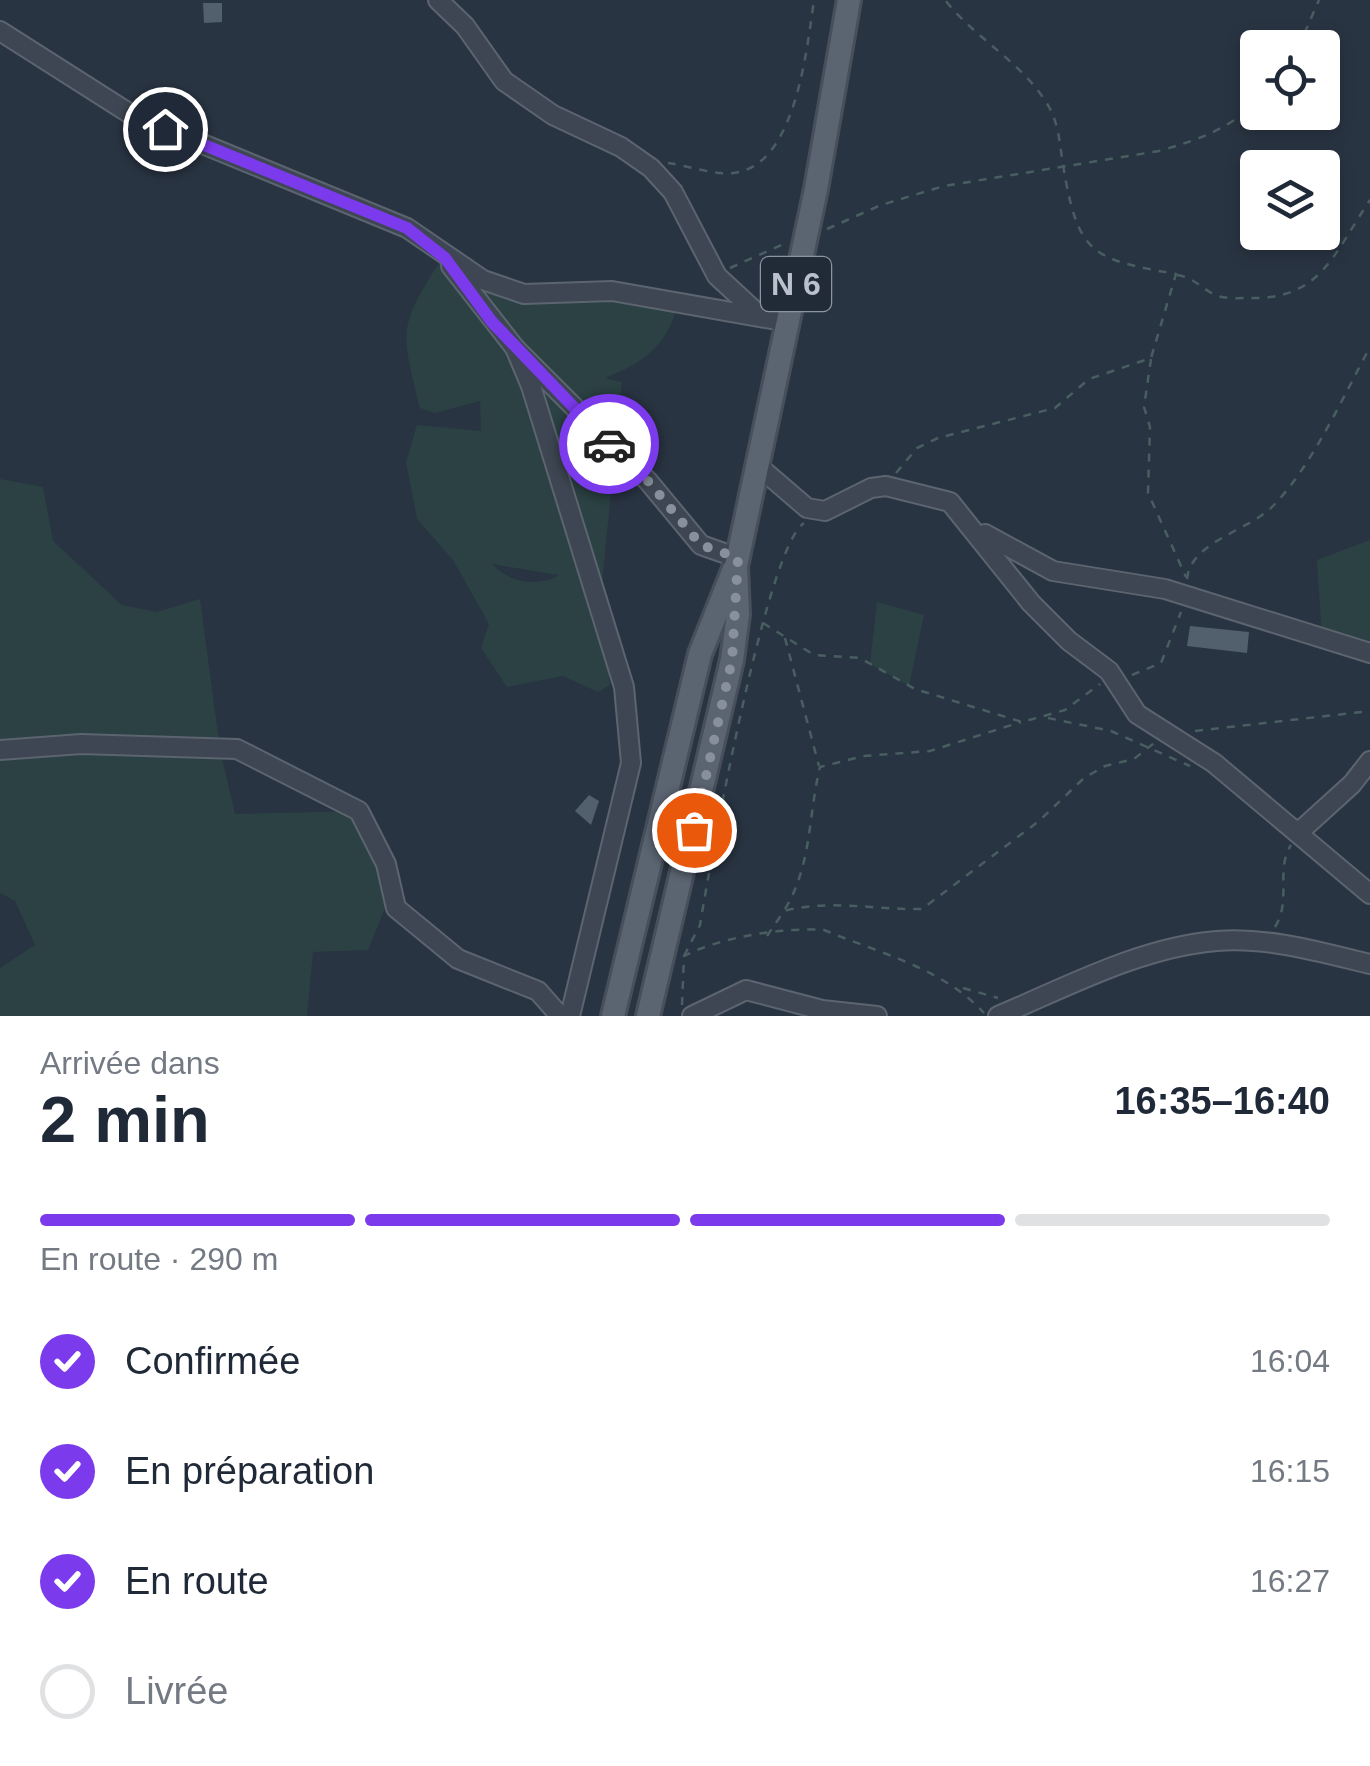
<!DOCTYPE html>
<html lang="fr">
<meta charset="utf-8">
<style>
:root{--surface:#fff;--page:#f6f6f7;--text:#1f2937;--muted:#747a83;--line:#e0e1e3;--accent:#7c3aed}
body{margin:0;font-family:Helvetica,sans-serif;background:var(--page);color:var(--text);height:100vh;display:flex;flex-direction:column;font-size:38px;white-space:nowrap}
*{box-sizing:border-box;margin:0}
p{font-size:32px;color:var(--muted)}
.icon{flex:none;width:55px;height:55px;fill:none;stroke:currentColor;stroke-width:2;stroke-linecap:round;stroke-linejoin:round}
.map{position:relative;height:1016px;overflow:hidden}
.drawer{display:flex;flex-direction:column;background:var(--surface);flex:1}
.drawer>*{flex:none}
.fabs{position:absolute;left:1240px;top:30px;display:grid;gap:20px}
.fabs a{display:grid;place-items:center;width:100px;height:100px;border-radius:10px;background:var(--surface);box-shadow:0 5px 15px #0003;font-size:50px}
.pin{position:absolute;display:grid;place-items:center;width:85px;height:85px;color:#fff;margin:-42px;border:5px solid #fff;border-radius:50%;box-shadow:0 2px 10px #0007}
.courier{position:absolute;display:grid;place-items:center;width:100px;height:100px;margin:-50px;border:8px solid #7c3aed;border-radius:50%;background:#fff;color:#222;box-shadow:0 2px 12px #0007}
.headline em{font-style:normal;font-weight:800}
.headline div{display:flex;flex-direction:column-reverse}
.headline{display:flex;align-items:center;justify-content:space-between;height:170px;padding:0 40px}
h1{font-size:65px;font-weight:800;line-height:75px}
.bar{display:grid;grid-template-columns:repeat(4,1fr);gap:15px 10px;align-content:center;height:120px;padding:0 40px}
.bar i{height:12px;border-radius:8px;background:var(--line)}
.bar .on{background:var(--accent)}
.bar p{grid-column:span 4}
ol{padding:0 40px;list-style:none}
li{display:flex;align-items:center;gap:30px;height:110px}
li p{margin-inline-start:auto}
li .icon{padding:10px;border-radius:50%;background:var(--accent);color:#fff;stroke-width:4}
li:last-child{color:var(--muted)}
li i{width:55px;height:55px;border:5px solid var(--line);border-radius:50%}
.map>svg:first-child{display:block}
.green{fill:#2b4143;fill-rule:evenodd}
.building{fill:#525f6d}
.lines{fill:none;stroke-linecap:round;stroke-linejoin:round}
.minor-casing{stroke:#5b646f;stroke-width:22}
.major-casing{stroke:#474f5b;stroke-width:28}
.path{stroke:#495e60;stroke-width:2.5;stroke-dasharray:8 8;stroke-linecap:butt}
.minor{stroke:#3d4652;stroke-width:18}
.major{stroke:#5b6572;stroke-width:22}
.done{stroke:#87909c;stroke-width:10;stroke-dasharray:0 18}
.route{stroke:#7c3aed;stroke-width:12}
.labels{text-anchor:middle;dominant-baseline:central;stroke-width:8;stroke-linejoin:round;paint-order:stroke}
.shield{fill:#212b37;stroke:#8c949f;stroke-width:2.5}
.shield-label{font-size:32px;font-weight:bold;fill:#bac1cc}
</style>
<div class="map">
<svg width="1370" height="1016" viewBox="0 0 1370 1016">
<rect width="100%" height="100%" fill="#293442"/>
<g class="green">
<path d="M441 260 524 294 678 300C671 343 644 363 605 378L622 382 602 583 584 579 605 635 610 685 598 692 563 676 507 687 481 648 489 624 453 560 417 519 406 462 417 425 481 431 480 401 435 413 420 408C401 331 397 328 441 260ZM492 564 558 575V576C535 587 510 583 492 564Z"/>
<polygon points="0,479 43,487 53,541 122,605 157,612 200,599 220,749 235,814 359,811 391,894 368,950 313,952 307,1016 0,1016 0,968 35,945 15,901 0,893"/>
<polygon points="1370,540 1370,653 1322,638 1317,560"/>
<polygon points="877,602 924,615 909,686 870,664"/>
</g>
<g class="building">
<polygon points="203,3 222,3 222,22 204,23"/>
<polygon points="1190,626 1249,632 1247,653 1187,646"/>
<polygon points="589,795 599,801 591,825 575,811"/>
</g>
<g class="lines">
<defs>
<g id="minor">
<polyline points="438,0 465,26 504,81 553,115 621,147 651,168 673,192 717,276 758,314"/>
<polyline points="0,31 132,115 407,228 483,280 524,294 612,291 788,322"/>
<polyline points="451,266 515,348 648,481 701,545 738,558"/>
<polyline points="515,348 531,386 624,687 631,763 570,1016"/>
<polyline points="757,465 807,508 825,511 871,488 886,486 950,502 1031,603 1069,641 1109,671 1137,714 1214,763 1370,894"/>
<polyline points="985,534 1053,571 1165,589 1370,653"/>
<polyline points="0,750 81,744 237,749 359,811 386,864 396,908 458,959 538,991 560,1016"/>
<polyline points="1298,833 1352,784 1370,761"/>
<polyline points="692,1016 746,990 822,1010 877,1016"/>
<path d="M998 1016C1067 987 1141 947 1217 941 1269 937 1320 952 1370 964"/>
</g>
<g id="major">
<polyline points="613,1016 700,654 734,569"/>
<polyline points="648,1016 732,660 738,614 736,566 816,189 849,0"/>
</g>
</defs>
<use href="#minor" class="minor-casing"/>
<use href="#major" class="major-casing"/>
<g class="path">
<polyline points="1298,48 1319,0"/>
<path d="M668 163C689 166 719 177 739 172 796 160 807 48 814 0"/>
<path d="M827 229 881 205 944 186 1159 151C1198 140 1229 129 1258 101"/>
<polyline points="730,268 786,243"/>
<path d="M1177 275C1196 278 1202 290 1218 296 1227 299 1240 298 1250 298 1321 300 1334 253 1370 200"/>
<polyline points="1151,359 1144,407 1150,427 1148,493 1186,577"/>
<path d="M896 473 917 448 938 438 1055 408 1089 379 1151 358 1176 274C1090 259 1078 254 1063 165 1059 140 1059 120 1044 99 1018 60 974 37 945 0"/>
<path d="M1187 579C1191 541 1249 531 1273 506 1312 466 1343 397 1370 347"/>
<polyline points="763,623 814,655 860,658 915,689 1022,722 1065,710 1100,684"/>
<polyline points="785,638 819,766"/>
<polyline points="1132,675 1161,663 1181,612"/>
<polyline points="1048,718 1111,731 1190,766"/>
<polyline points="1195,731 1370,711"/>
<path d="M785 909C812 865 808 816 820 767L864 756 930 751 1021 722"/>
<path d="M1275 927C1292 900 1275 870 1291 845"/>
<path d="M767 936 784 911C831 899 874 910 922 909L1039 821 1084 778 1105 766 1134 759 1154 743"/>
<path d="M684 956 700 925C710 864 766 548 804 523"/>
<polyline points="963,988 998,998"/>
<path d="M682 1005 684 956C720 937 784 927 824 930 879 953 943 968 984 1013"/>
</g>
<use href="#minor" class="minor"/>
<use href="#major" class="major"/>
</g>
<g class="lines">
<polyline class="done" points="609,444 648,481 701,545 738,558 732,660 694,830"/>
<polyline class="route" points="165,129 407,228 445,258 492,322 609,444"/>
</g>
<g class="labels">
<rect class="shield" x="761" y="257" width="70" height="54" rx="8"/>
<g class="shield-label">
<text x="796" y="284">N 6</text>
</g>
</g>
</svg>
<div class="fabs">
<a><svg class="icon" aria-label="locate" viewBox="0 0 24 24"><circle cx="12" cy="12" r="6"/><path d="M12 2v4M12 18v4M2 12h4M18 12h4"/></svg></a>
<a><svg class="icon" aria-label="layers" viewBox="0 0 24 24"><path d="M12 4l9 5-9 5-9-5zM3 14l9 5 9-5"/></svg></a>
</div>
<div class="pin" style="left:694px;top:830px;background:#ea580c"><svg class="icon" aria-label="bag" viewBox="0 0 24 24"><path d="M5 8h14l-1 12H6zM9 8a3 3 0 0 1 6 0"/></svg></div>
<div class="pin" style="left:165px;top:129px;background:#1f2937"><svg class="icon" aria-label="home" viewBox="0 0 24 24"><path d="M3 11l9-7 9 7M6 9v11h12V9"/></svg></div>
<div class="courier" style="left:609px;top:444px"><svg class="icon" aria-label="car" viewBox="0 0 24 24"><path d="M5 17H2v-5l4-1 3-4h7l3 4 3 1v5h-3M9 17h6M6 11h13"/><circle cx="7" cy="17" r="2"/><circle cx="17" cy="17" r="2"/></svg></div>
</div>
<section class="drawer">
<div class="headline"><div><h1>2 min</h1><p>Arrivée dans</p></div><em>16:35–16:40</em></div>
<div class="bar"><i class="on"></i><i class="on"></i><i class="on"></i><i></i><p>En route · 290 m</p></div>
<ol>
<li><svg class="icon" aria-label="check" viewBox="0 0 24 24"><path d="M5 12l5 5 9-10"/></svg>Confirmée<p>16:04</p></li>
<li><svg class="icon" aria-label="check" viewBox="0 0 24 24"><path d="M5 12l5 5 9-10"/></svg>En préparation<p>16:15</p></li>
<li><svg class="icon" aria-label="check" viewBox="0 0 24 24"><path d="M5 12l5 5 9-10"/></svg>En route<p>16:27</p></li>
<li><i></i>Livrée</li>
</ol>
</section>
